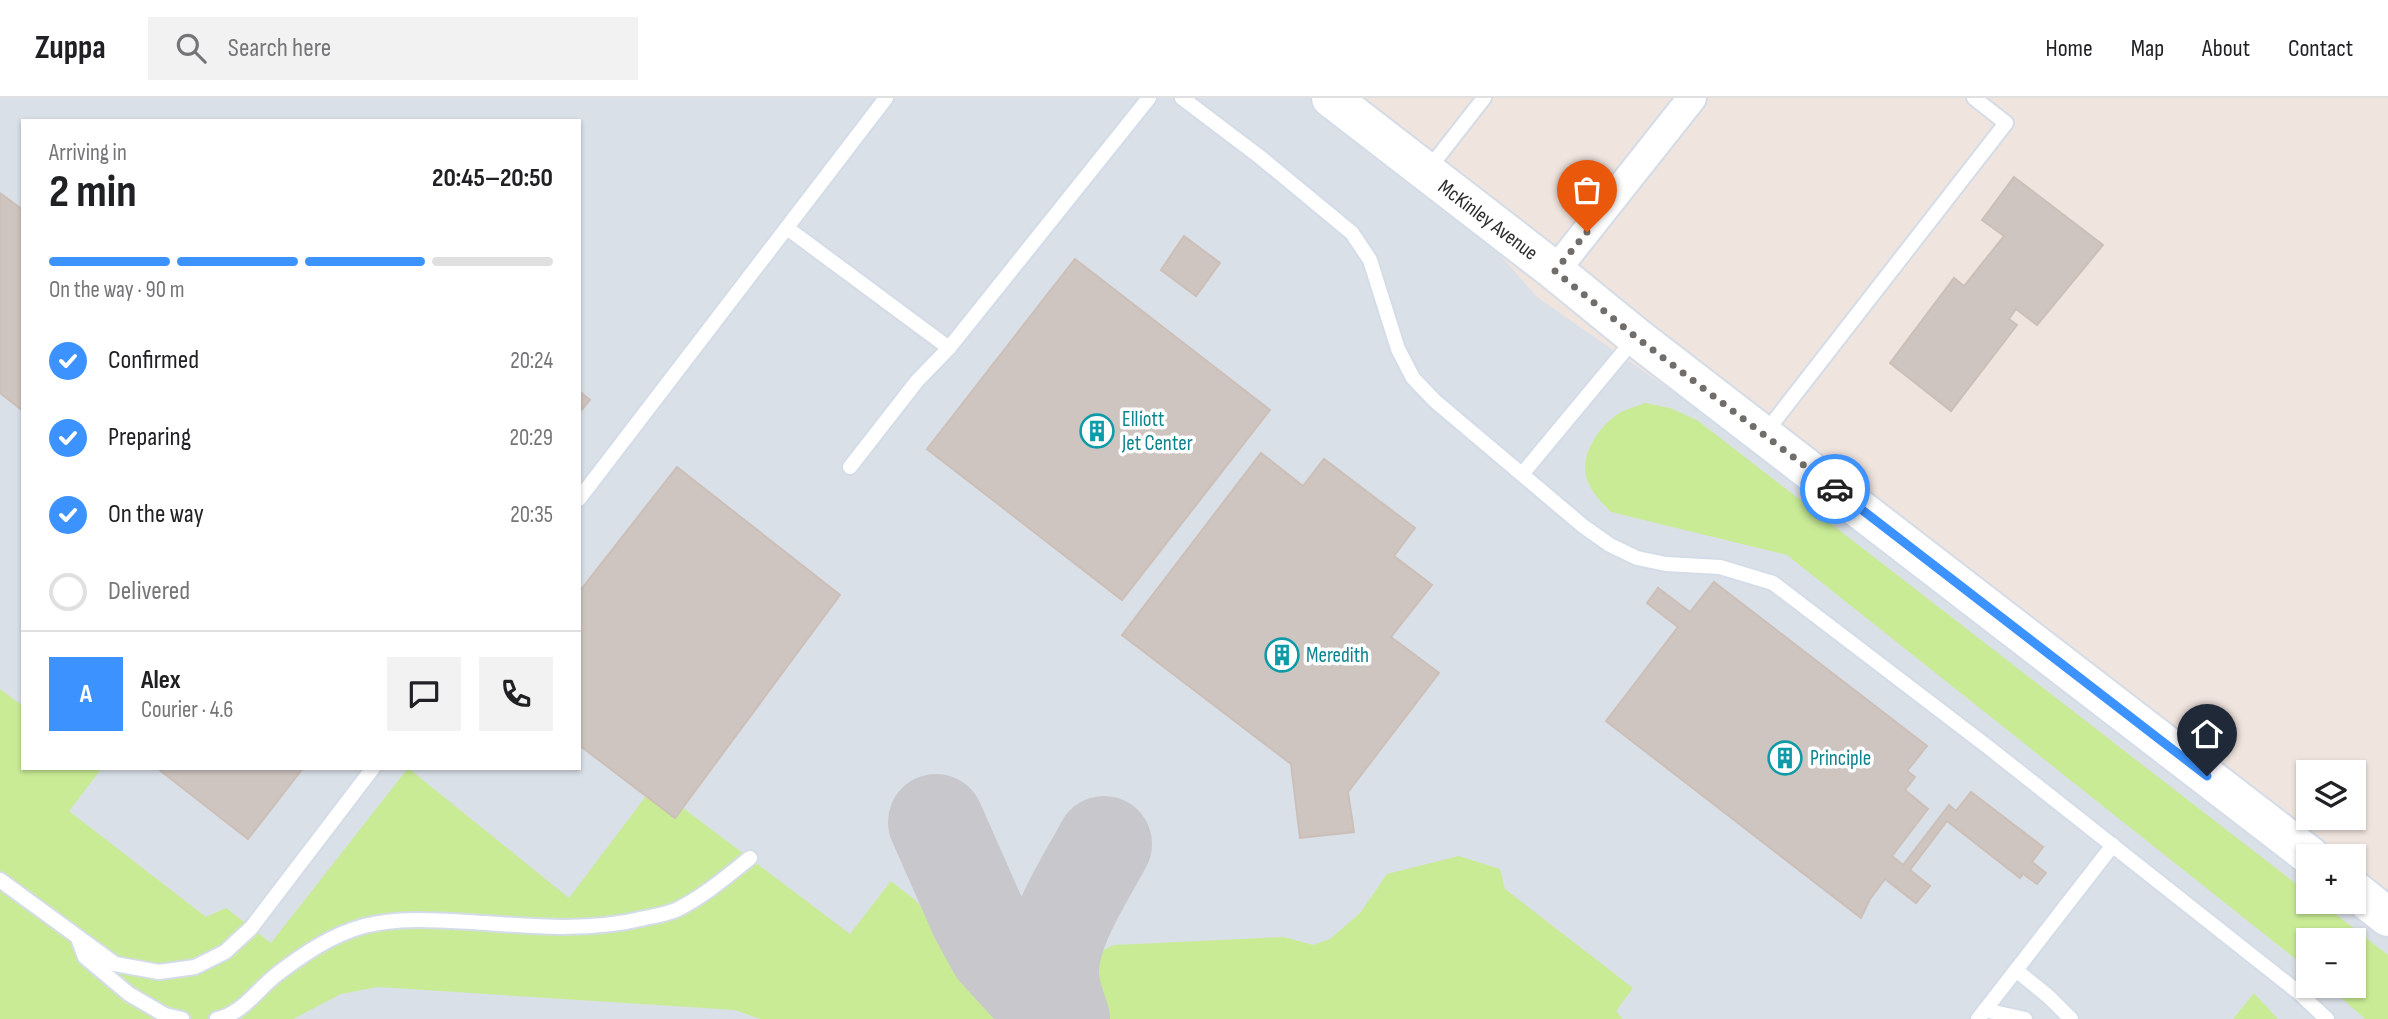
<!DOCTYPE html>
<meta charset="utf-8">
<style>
:root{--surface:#fff;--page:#f2f2f2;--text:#202124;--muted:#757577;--line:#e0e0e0;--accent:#3c93ff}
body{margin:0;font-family:"Sofia Sans Condensed",sans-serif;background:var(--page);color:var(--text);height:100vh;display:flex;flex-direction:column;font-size:26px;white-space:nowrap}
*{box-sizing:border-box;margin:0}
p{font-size:23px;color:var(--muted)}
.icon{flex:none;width:38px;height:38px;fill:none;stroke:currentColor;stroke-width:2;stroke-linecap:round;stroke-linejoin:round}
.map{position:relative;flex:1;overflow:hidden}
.panel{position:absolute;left:21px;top:21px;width:560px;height:651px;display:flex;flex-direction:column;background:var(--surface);border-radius:0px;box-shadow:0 2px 5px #0004}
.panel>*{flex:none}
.controls{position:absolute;left:2296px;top:662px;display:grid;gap:14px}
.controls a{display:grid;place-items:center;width:70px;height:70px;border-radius:0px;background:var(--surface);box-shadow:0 2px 5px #0004;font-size:35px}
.pin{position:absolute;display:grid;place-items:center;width:60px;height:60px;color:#fff;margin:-72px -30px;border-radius:50% 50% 50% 0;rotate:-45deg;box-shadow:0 0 7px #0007}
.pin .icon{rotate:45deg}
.courier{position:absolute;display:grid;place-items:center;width:70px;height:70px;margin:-35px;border:5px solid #3c93ff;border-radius:50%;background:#fff;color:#222;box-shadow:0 2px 9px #0007}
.headline em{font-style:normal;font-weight:700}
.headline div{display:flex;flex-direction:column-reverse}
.headline{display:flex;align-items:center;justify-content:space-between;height:119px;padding:0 28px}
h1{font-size:46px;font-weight:700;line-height:52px}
.bar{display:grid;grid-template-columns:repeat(4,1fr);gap:10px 7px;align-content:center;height:84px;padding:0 28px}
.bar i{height:9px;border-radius:5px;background:var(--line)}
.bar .active{background:var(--accent)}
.bar p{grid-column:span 4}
.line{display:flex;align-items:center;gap:18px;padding:0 28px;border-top:2px solid var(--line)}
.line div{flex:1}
.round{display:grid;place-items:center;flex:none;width:74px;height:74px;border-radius:0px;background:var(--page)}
ol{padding:0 28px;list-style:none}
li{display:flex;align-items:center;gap:21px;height:77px}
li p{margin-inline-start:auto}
li .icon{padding:7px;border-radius:50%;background:var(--accent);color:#fff;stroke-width:4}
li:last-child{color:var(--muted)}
li i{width:38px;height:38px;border:4px solid var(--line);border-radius:50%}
header{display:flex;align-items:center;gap:42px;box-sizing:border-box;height:98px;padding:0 35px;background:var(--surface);border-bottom:2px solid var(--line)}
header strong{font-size:33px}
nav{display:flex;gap:38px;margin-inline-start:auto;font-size:24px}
.search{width:490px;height:63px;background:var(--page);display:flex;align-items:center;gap:18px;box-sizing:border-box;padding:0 24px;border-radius:0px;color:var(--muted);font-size:26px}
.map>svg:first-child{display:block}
.airport{fill:#dae0e8;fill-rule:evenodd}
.green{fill:#c9eb96}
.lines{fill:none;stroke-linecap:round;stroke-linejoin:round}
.taxiway{stroke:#c8c7cc;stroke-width:96}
.building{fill:#cec5c1;stroke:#ccbfb7;stroke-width:2}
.service-casing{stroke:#d3dce7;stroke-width:18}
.minor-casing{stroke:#d3dce7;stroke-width:32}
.secondary-casing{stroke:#d3dce7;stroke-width:42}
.service{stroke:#fff;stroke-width:14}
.minor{stroke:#fff;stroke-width:28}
.secondary{stroke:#fff;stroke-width:38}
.done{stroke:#716d6b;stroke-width:7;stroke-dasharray:0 12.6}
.route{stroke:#3c93ff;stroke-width:9}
.labels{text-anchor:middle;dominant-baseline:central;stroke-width:7;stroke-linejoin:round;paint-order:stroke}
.street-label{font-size:21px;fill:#2d2d2d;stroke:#fff}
.culture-label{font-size:21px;fill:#0d838f;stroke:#fff;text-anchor:start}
</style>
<header>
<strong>Zuppa</strong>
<div class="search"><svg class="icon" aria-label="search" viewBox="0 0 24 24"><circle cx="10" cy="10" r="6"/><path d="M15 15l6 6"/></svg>Search here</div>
<nav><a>Home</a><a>Map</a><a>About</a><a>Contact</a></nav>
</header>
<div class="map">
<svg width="2388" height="921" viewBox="0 0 2388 921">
<rect width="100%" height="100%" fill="#f0e4de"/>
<path class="airport" d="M0 0H1331L1427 74 1537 199 2063 566 2308 758V803H2354L2388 819V921H0ZM23 23H579V670H23ZM2308 842H2354V887H2308Z"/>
<g class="green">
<path d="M1645 305 1670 310 1697 322 2308 795V803H2319L2388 857V921H2365L2327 887H2354V842H2308V871L1787 457 1611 414C1600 403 1586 389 1585 372 1584 349 1604 323 1623 313 1630 310 1638 308 1645 305Z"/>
<polygon points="0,591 23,608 23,670 102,670 69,713 206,819 226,810 271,845 408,670 569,800 646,698 675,720 683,710 850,836 891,783 915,802 1022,921 760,921 735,912 378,889 341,896 293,921 0,921"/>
<path d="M1459 758 1500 771 1505 791 1633 890 1616 913 1623 921H1094C1079 890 1077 862 1114 847L1284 839 1313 847 1330 841 1360 815 1387 776Z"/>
<polygon points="2254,895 2278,921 2233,921"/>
</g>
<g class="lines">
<g class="taxiway">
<polyline points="936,724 978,819 996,852 1059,921"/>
<path d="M1062 921C1057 907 1052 893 1051 878 1049 834 1084 784 1104 746"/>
</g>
</g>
<g class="building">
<polygon points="2014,79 2103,147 2037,227 2016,211 2009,221 2017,227 1951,313 1890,265 1954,180 1964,188 2004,138 1982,122"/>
<polygon points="0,95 23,112 23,313 0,295"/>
<polygon points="1184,138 1220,165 1196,198 1161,172"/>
<polygon points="1075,161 1270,312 1122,502 927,351"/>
<polygon points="579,293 590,302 579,315"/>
<polygon points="1261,355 1303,388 1324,361 1415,430 1394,458 1432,487 1391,539 1439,575 1348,694 1354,734 1300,740 1291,666 1122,537"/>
<polygon points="677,369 840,497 675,720 579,647 579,494"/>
<polygon points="1714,484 1927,648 1907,673 1915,679 1905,692 1928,711 1892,758 1903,767 1949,707 1956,713 1971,694 2043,749 2032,764 2046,775 2037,786 2023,776 2020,780 1947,723 1910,772 1930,788 1916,805 1885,781 1870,801 1861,820 1606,623 1678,529 1647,505 1658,490 1690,514"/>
<polygon points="157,670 303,670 248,741"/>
</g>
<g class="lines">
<defs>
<g id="service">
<polyline points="1182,0 1260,59 1352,135 1370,162 1398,251 1413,280 1435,303 1583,428 1610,447 1637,460 1666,466 1720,469 1773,485 1988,649 2298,894 2327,921"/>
<polyline points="1427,73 1484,0"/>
<polyline points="787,130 949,250"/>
<polyline points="1765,335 2006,25 1974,0"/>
<polyline points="850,369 917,283 949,250 1149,0"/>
<polyline points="1523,375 1635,240"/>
<polyline points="579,401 886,0"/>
<polyline points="0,782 115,866 159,874 195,869 225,854 251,830 373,670"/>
<polyline points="78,840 85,859 129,896 165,917 182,921"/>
<polyline points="2016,872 2049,899 2071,921"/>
<polyline points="1985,912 2025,921"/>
<path d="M217 921C242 916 257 892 276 877 302 857 331 837 364 828 403 818 446 823 486 825 538 829 593 833 645 820 655 818 666 816 676 812 703 799 726 779 750 760"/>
<polyline points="1978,921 2113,747"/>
</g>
<polyline id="minor" points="1555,173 1692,0"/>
<g id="secondary">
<polyline points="1331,0 1555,173 1636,239 2310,758"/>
<polyline points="2354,792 2388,819"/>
</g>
</defs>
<use href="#service" class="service-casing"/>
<use href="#minor" class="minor-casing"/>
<use href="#secondary" class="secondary-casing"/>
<use href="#service" class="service"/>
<use href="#minor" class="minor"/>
<use href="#secondary" class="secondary"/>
</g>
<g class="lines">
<polyline class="done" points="1587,134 1555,173 1636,239 1835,391"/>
<polyline class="route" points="1835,391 2207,678"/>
</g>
<defs>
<symbol id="building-ring" viewBox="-11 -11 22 22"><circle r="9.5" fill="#fff" stroke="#0f9aa8" stroke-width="1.5"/><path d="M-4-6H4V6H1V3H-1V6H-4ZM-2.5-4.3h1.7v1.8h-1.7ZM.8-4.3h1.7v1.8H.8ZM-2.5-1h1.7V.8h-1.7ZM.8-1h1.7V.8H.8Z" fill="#0f9aa8"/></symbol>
</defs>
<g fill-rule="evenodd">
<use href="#building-ring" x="1078" y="314" width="38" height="38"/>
<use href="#building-ring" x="1263" y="538" width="38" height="38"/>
<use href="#building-ring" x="1766" y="641" width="38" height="38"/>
</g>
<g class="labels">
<g class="street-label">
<text transform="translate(1488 122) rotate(37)">McKinley Avenue</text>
</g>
<g class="culture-label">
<text x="1122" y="321">Elliott<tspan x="1122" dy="24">Jet Center</tspan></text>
<text x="1306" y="557">Meredith</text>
<text x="1810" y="660">Principle</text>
</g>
</g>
</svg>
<div class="controls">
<a><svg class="icon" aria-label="layers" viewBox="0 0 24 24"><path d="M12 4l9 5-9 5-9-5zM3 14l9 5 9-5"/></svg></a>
<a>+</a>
<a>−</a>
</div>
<div class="pin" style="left:1587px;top:134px;background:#ea580c"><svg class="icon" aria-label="bag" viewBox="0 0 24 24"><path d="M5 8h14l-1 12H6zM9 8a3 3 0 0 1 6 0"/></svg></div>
<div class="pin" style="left:2207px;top:678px;background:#1f2937"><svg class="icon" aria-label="home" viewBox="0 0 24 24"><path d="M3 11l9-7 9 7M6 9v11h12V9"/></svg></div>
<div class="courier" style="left:1835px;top:391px"><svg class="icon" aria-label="car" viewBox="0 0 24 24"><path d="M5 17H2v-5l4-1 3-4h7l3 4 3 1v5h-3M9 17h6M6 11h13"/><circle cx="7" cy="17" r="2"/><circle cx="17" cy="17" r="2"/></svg></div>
<section class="panel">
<div class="headline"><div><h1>2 min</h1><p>Arriving in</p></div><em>20:45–20:50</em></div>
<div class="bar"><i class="active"></i><i class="active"></i><i class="active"></i><i></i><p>On the way · 90 m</p></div>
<ol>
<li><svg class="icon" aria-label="check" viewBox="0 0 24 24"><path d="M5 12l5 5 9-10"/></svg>Confirmed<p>20:24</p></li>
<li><svg class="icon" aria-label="check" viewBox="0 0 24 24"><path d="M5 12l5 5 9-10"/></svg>Preparing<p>20:29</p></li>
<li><svg class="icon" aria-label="check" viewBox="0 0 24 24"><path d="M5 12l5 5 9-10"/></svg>On the way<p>20:35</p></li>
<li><i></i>Delivered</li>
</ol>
<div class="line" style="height:126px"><b class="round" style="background:var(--accent);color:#fff">A</b><div><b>Alex</b><p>Courier · 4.6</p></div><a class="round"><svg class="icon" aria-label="chat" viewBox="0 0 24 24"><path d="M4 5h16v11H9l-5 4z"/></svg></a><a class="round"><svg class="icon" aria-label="phone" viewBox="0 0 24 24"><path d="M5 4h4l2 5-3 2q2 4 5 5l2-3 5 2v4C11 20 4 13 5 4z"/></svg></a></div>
</section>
</div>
